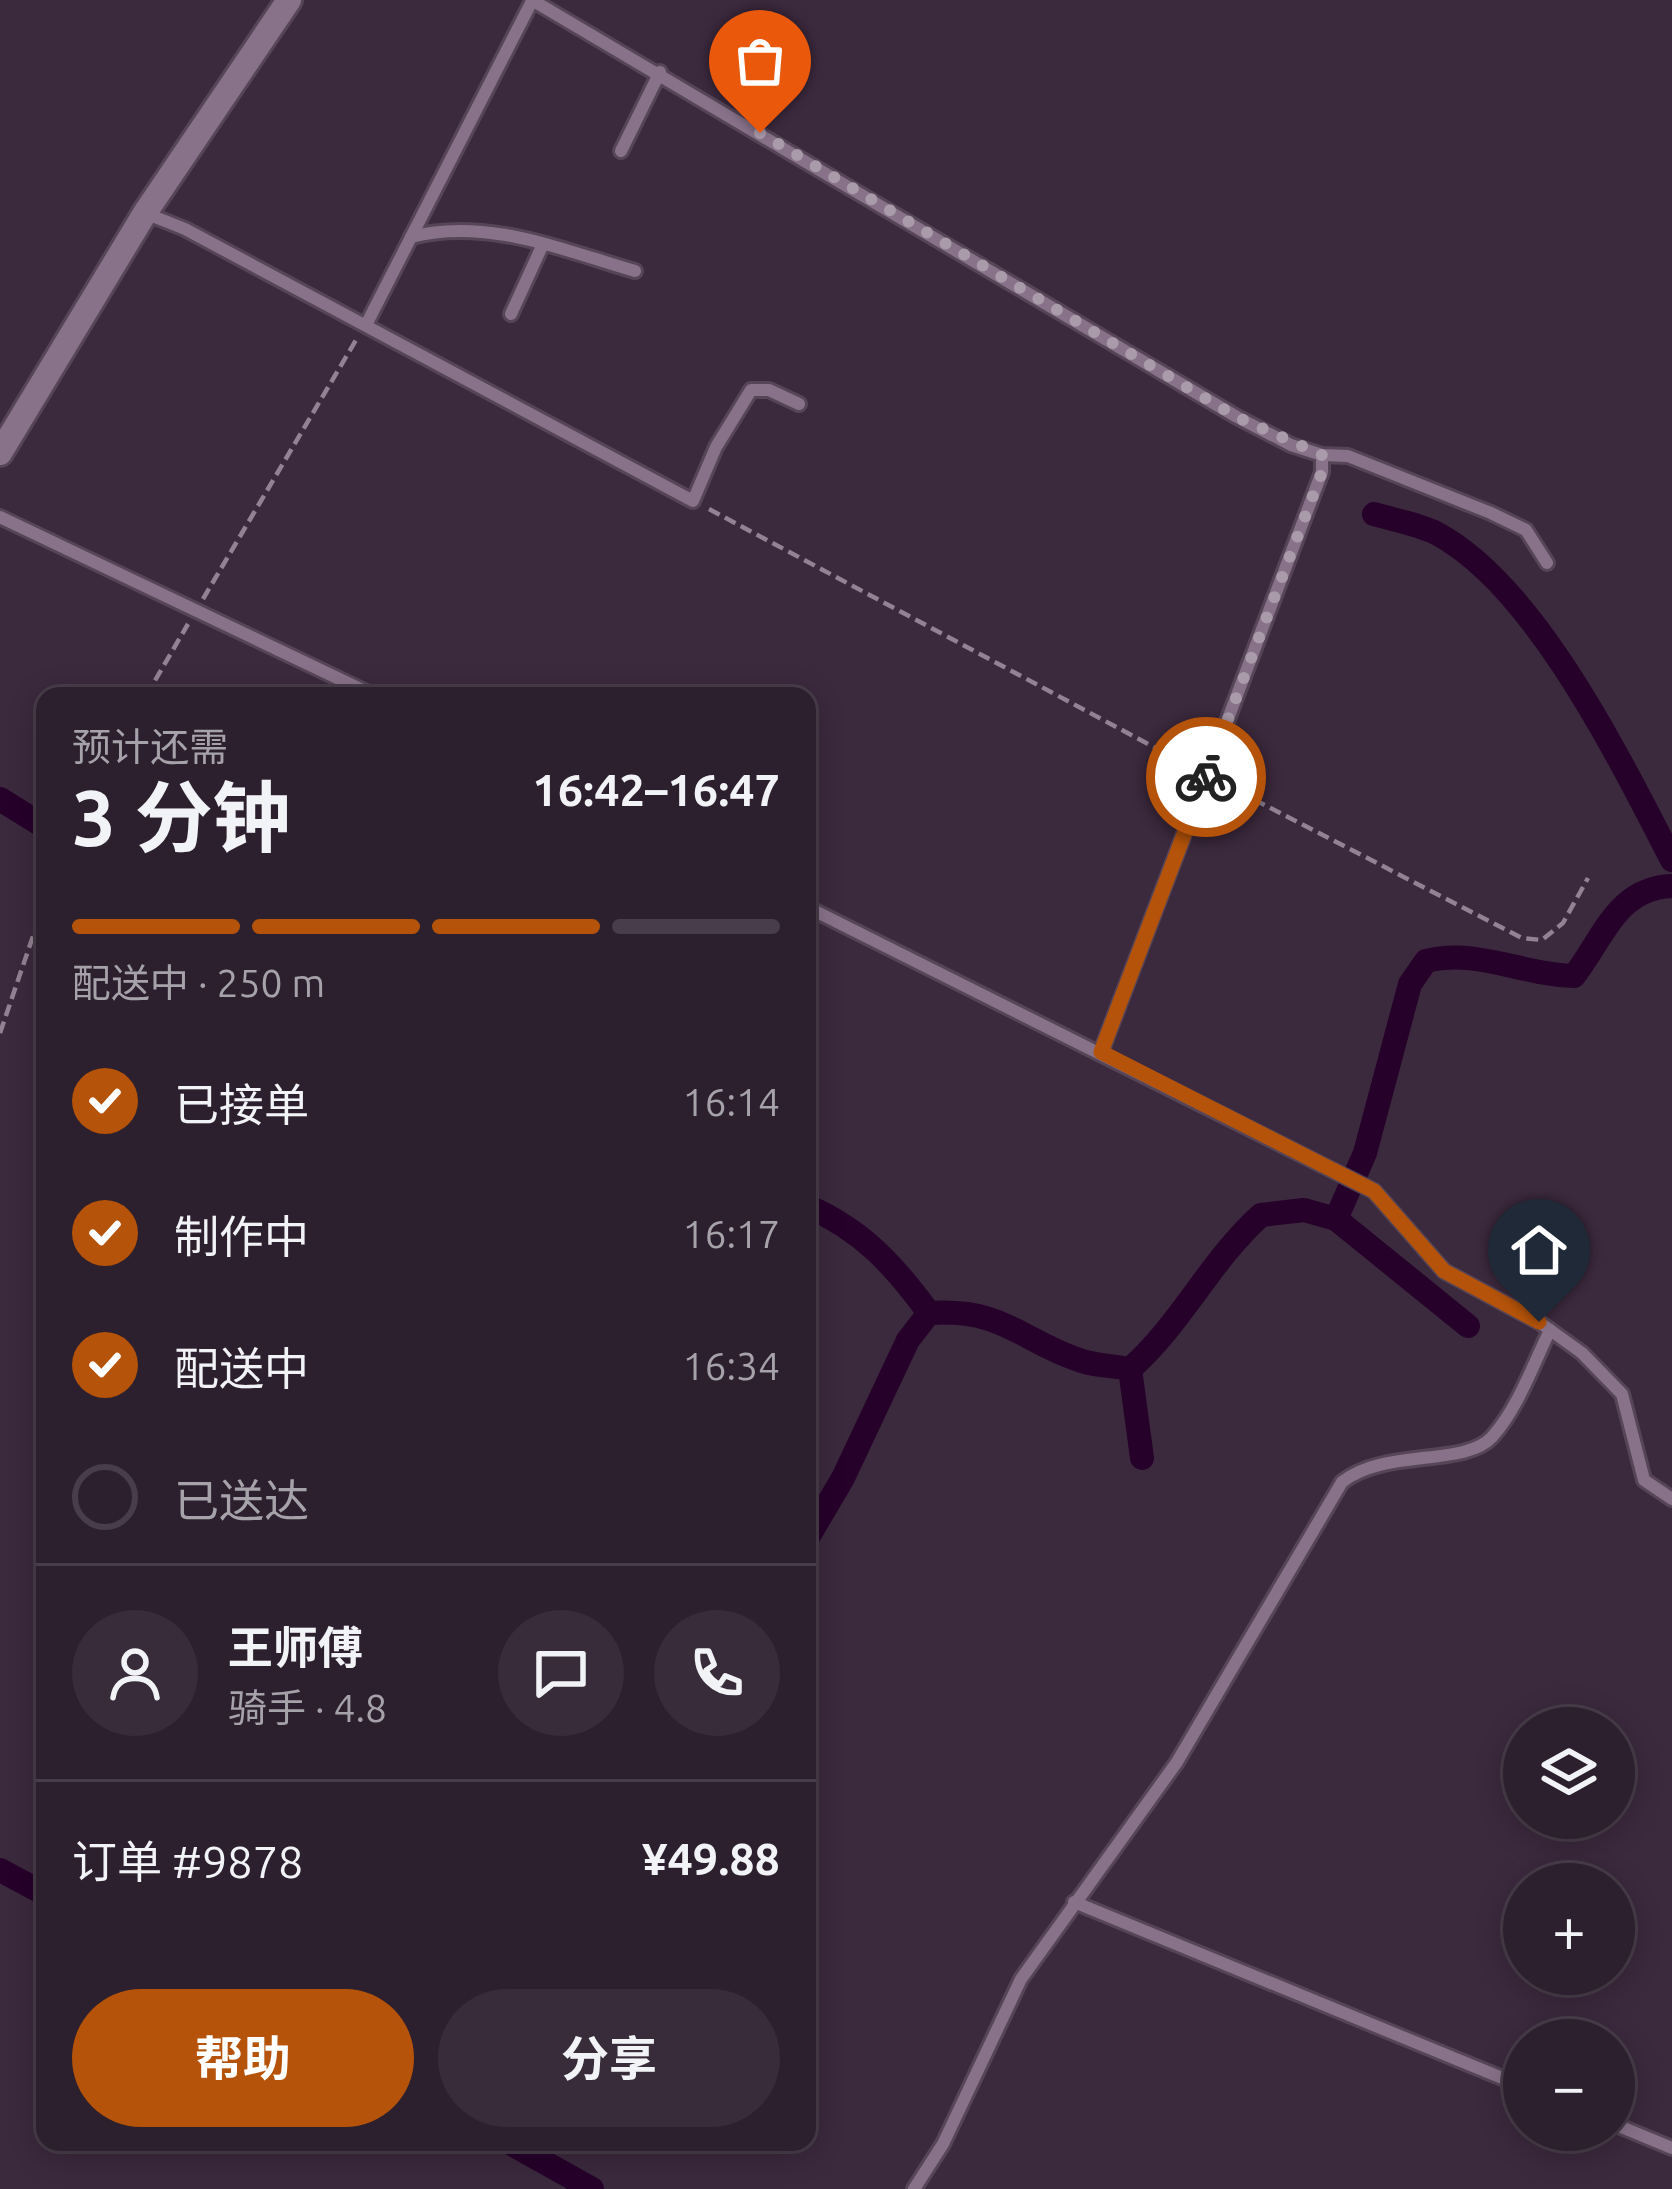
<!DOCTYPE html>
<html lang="zh">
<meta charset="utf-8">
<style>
:root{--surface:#2c1f2e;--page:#382c3a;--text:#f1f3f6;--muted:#a6a2aa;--line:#483d4a;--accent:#b45309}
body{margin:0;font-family:Ubuntu,"Noto Sans SC",sans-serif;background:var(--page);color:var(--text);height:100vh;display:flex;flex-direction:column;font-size:45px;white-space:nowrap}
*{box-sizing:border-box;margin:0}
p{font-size:39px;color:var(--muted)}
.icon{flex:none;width:66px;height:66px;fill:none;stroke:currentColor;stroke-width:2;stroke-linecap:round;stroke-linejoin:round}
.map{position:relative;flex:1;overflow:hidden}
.panel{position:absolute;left:36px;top:687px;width:780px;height:1464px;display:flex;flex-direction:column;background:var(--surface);border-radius:24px;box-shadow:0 6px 30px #0003,0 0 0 3px var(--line)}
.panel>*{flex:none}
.tools{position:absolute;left:1503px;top:1707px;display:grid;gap:24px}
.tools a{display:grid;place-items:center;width:132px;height:132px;border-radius:50%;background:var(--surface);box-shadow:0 6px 30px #0003,0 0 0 3px var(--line);font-size:60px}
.pin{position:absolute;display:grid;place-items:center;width:102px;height:102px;color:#fff;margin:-123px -51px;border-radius:50% 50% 50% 0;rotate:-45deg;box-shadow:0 0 12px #0007}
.pin .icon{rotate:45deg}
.courier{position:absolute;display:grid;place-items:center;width:120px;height:120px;margin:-60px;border:9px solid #b45309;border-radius:50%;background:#fff;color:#222;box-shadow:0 3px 15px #0007}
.head em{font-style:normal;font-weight:700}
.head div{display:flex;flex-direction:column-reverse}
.head{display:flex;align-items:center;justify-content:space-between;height:204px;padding:0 36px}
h1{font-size:78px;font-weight:700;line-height:90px}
.bar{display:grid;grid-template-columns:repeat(4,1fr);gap:18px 12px;align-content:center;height:144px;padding:0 36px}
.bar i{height:15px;border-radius:9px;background:var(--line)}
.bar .on{background:var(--accent)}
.bar p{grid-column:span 4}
.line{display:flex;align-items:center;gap:30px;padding:0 36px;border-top:3px solid var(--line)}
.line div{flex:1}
.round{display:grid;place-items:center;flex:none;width:126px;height:126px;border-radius:63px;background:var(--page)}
ol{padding:0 36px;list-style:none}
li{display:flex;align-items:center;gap:36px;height:132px}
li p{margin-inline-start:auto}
li .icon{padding:12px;border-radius:50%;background:var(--accent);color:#fff;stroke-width:4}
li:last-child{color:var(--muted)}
li i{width:66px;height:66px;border:6px solid var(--line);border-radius:50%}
.action{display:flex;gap:24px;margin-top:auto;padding:24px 36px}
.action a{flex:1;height:138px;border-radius:72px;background:var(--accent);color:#fff;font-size:48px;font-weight:700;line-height:138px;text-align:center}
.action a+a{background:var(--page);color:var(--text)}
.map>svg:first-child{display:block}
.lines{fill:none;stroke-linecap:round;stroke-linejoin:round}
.canal{stroke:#26012a;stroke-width:24}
.service-casing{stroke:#554556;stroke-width:18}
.minor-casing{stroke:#554556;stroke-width:30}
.path{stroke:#928293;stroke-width:4.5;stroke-dasharray:12 6;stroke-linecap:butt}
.service{stroke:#88728a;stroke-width:12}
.minor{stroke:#88728a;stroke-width:24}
.done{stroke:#aa9baa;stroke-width:12;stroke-dasharray:0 21.6}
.route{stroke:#b45309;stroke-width:15}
</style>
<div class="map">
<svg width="1672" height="2189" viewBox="0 0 1672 2189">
<rect width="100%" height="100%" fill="#3b293d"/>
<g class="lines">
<g class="canal">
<path d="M1374 514C1394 520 1418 524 1436 533 1536 586 1621 762 1672 860"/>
<polyline points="0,799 45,827"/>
<path d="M807 1206C862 1230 894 1265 929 1313"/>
<polyline points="1336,1219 1468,1326"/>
<polyline points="1130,1369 1142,1458"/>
<path d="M807 1539 843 1478 908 1340 929 1313C1005 1308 1020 1341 1082 1361 1097 1366 1115 1366 1130 1369 1181 1324 1210 1261 1261 1215L1304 1210 1336 1219 1365 1153 1410 984 1426 961C1477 948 1522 975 1574 976 1604 937 1617 888 1672 886"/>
<polyline points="0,1870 45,1894"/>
<polyline points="508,2142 592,2189"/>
</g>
<defs>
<g id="service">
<polyline points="532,0 1237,417 1291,445 1322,455 1348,456 1491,513 1526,530 1547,563"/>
<polyline points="621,151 660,72"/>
<polyline points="145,213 185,229 693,501 716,447 751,390 769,390 799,404"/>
<path d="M411 237C486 217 562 250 635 271"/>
<polyline points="511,314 543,244"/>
<polyline points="366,325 532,1"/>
<polyline points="0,517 375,696"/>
<polyline points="807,907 1374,1191 1444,1271 1539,1322 1582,1353 1622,1394 1644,1480 1672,1499"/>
<polyline points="1101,1052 1322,472 1322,455"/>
<polyline points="1074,1902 1524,2087"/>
<polyline points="1614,2124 1672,2148"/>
<path d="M914 2189 943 2144 1021 1979 1177 1762 1342 1482C1385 1448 1465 1467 1492 1437 1518 1408 1533 1365 1550 1330"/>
</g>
<polyline id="minor" points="0,453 145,213 289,0"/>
</defs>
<use href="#service" class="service-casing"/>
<use href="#minor" class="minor-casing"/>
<g class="path">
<polyline points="709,509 1191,767"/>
<polyline points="203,599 356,340"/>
<polyline points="146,696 188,624"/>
<polyline points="1222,783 1522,938 1542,940 1563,923 1588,878"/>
<polyline points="0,1033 45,901"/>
</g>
<use href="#service" class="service"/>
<use href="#minor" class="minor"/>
</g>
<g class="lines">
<polyline class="done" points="760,133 1237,417 1322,455 1322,472 1206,777"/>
<polyline class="route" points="1206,777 1101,1052 1374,1191 1444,1271 1539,1322"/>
</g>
</svg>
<div class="tools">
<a><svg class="icon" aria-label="layers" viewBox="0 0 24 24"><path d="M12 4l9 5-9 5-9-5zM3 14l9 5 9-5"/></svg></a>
<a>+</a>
<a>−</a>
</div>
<div class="pin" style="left:760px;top:133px;background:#ea580c"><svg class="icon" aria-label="bag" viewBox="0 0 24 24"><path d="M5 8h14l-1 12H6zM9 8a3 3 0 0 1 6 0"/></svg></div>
<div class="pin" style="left:1539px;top:1322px;background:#1f2937"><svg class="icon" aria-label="home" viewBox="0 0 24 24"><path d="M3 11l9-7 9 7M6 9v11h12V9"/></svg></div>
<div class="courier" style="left:1206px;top:777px"><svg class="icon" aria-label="bike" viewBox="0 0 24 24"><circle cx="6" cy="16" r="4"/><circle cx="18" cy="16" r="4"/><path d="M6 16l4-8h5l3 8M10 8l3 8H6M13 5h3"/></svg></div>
<section class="panel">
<div class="head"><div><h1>3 分钟</h1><p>预计还需</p></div><em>16:42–16:47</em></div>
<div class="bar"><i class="on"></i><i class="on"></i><i class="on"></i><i></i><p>配送中 · 250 m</p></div>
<ol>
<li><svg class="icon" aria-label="check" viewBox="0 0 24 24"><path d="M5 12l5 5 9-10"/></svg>已接单<p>16:14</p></li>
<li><svg class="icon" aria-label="check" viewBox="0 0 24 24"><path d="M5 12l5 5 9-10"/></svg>制作中<p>16:17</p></li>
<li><svg class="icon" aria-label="check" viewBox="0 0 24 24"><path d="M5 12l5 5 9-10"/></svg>配送中<p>16:34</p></li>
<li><i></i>已送达</li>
</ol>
<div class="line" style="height:216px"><a class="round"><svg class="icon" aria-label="person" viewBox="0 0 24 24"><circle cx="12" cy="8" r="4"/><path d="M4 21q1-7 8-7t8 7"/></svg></a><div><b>王师傅</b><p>骑手 · 4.8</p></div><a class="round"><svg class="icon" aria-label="chat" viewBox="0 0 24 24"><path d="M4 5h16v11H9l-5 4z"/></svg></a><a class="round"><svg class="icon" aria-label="phone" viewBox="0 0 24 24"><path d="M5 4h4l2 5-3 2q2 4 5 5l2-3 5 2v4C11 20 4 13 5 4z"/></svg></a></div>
<div class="line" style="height:156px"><div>订单 #9878</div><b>¥49.88</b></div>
<div class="action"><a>帮助</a><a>分享</a></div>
</section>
</div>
